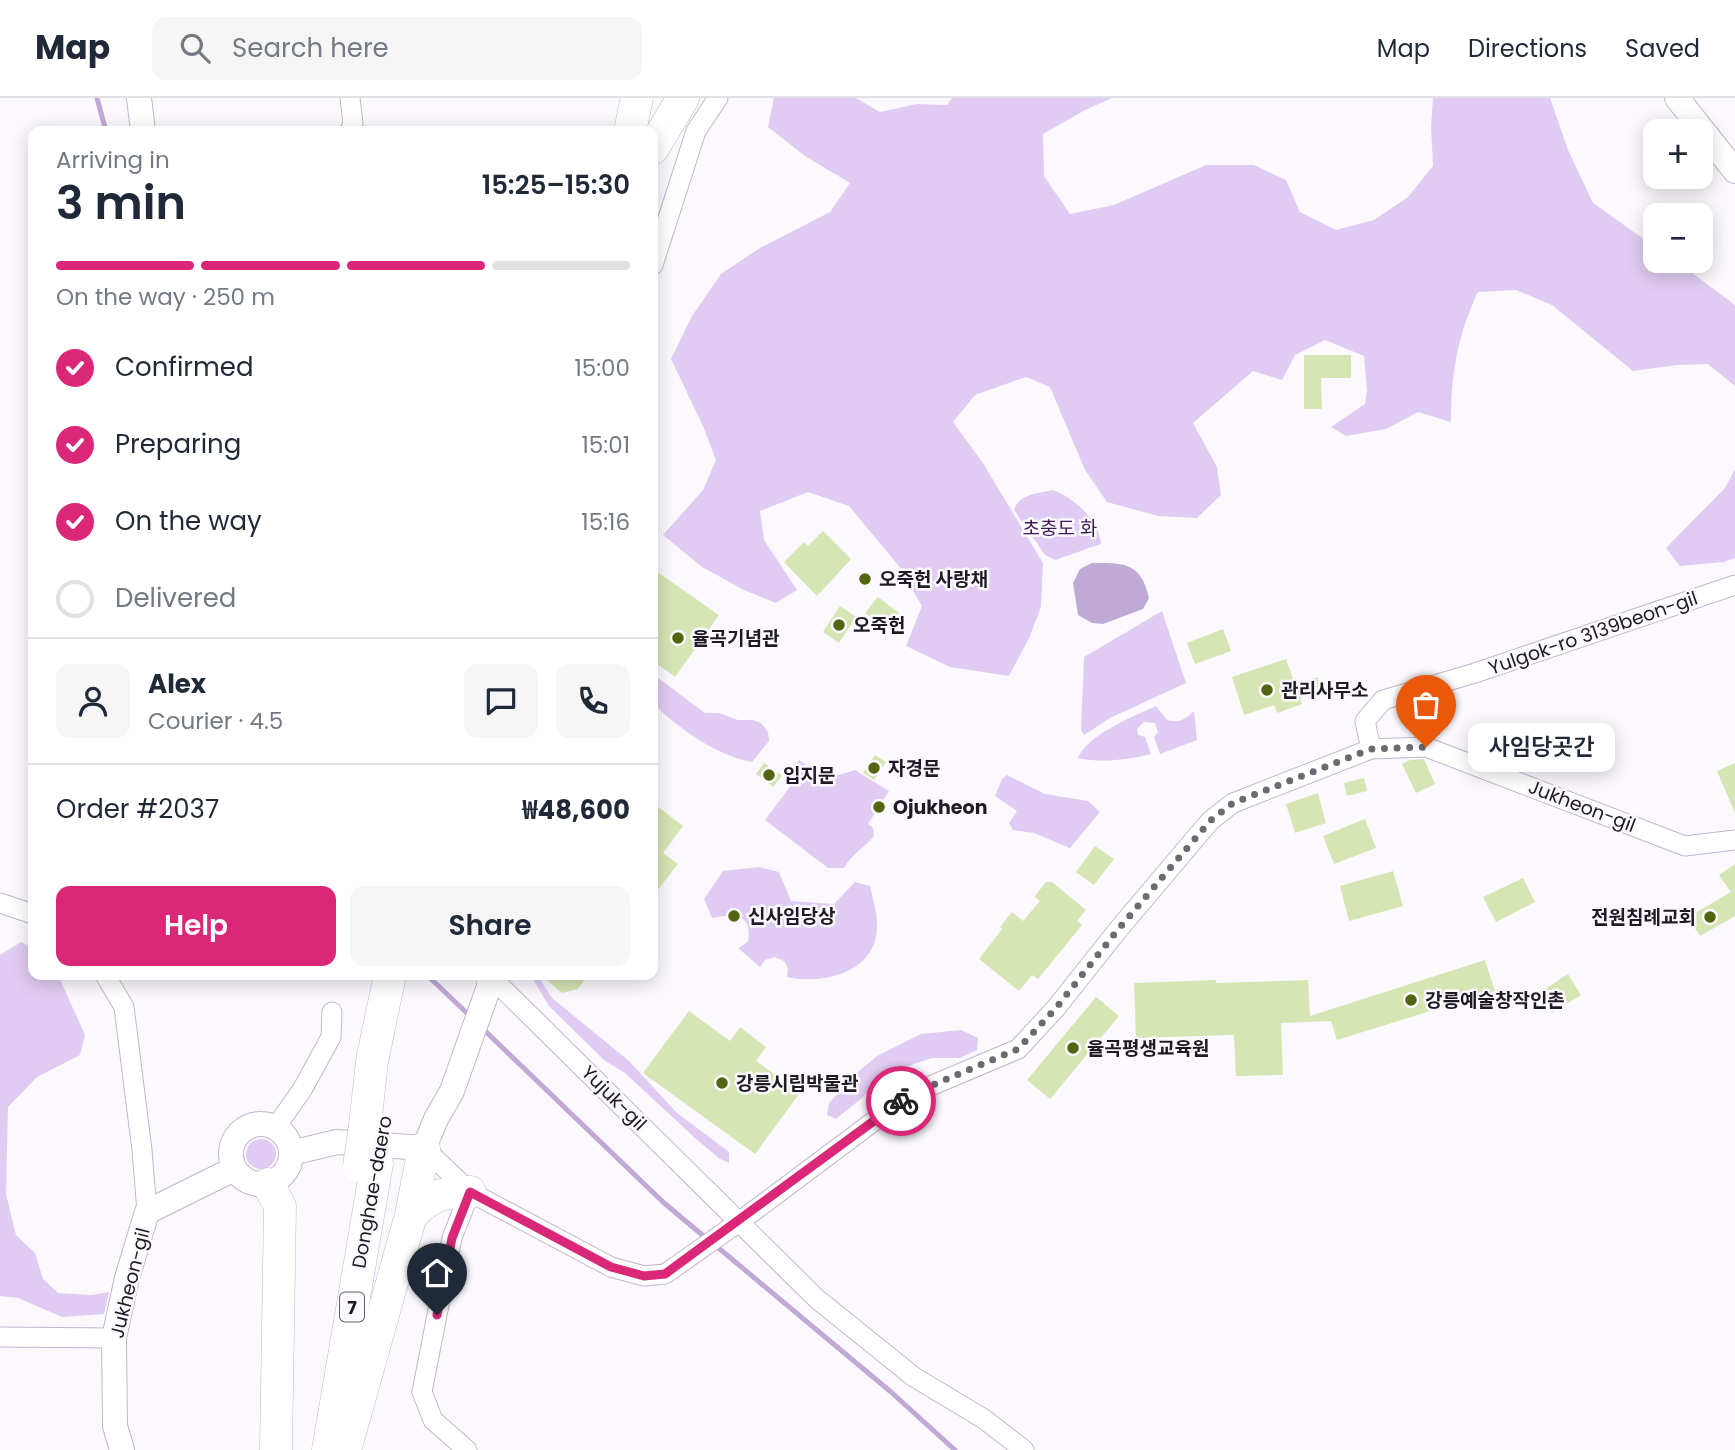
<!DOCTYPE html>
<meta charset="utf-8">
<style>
:root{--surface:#fff;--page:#f6f6f7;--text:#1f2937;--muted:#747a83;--line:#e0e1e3;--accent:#db2777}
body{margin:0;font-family:Poppins,"Noto Sans KR",sans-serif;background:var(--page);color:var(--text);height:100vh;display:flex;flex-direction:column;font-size:26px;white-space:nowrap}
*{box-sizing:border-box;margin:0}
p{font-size:23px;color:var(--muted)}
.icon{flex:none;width:38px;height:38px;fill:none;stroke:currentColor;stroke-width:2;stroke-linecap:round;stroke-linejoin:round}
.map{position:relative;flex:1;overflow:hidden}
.panel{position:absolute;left:28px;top:28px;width:630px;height:854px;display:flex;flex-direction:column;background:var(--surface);border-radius:14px;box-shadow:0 4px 18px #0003}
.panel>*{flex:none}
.controls{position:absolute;left:1643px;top:21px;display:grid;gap:14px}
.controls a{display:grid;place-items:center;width:70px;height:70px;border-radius:14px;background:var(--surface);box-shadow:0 4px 18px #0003;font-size:35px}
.pin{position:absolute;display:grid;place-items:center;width:60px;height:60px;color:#fff;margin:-72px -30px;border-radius:50% 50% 50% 0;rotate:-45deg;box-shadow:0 0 7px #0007}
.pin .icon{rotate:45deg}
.courier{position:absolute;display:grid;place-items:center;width:70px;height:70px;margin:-35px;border:5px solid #db2777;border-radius:50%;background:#fff;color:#222;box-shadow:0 2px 9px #0007}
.bubble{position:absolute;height:49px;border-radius:14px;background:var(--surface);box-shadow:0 4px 18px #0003;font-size:23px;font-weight:600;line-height:49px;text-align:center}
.head em{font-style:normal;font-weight:600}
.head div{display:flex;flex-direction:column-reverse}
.head{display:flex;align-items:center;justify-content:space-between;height:119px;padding:0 28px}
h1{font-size:46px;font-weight:600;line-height:52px}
.bar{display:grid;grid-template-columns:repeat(4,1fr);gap:10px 7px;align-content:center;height:84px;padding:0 28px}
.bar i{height:9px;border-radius:5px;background:var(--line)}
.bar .current{background:var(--accent)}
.bar p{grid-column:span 4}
.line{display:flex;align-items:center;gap:18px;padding:0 28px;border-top:2px solid var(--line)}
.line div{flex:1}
.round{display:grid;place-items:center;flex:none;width:74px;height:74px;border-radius:14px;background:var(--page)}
ol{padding:0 28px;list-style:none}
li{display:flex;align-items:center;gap:21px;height:77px}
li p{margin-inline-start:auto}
li .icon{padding:7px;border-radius:50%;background:var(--accent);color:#fff;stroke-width:4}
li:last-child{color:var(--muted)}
li i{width:38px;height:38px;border:4px solid var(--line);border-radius:50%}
.button{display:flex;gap:14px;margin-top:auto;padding:14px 28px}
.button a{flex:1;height:80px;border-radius:14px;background:var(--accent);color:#fff;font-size:28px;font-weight:600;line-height:80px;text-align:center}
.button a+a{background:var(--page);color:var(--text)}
header{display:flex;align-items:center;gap:42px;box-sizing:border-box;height:98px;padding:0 35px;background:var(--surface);border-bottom:2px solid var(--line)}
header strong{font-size:33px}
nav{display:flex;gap:38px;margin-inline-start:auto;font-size:24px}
.search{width:490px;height:63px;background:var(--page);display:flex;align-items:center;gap:18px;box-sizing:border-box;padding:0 24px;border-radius:14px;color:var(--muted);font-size:26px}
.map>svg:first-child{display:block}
.green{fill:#e0ccf2}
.water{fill:#c0a9d5}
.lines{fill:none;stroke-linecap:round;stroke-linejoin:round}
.stream{stroke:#c0a9d5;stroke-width:5}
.building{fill:#d6e5b4}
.minor-casing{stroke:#c2b5ce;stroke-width:21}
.tertiary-casing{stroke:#c2b5ce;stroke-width:26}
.primary-casing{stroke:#c2b5ce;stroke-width:33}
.minor{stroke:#fff;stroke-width:19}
.tertiary{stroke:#fff;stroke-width:24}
.primary{stroke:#fff;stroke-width:32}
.primary-bridge-casing{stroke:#c2b5ce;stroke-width:33;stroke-linecap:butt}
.primary-bridge{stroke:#fff;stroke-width:32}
.done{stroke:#6c6970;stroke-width:7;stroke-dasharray:0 12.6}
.route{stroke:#db2777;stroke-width:9}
.poi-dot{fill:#53650f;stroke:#fbf9fe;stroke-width:2.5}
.labels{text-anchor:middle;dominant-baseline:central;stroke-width:5;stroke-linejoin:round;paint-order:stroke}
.shield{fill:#fbf9fe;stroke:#615e65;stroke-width:2}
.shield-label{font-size:18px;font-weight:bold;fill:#1f1b24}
.park-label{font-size:19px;fill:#3b1b51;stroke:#fbf9fe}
.poi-label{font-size:19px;font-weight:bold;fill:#1f1b24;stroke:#fbf9fe;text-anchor:start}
.street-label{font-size:19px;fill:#1f1b24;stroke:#fbf9fe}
</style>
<header>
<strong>Map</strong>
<div class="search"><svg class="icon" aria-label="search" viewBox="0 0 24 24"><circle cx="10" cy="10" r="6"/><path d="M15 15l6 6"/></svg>Search here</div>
<nav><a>Map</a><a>Directions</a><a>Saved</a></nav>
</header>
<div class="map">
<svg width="1735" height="1352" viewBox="0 0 1735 1352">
<rect width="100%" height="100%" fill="#fbf9fe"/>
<g class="green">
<path d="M774 0H856L880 14 917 6 947 7 952 0H1112L1087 11 1043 36 1044 78 1070 116 1114 107 1206 67H1254L1286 82 1300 114 1336 132 1374 122 1408 99 1433 68 1431 28 1433 0H1550L1568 52 1593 105 1655 149 1656 163H1676L1735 207V288L1708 266 1677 267 1633 273 1552 207 1516 192 1478 194C1458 236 1451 276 1451 324L1418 314 1386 331 1346 338 1331 329 1365 306 1367 293 1364 258 1325 242 1295 257 1282 282 1253 273 1193 325 1217 369 1221 397 1197 420 1158 418 1107 404 1085 372 1050 289 1026 279 975 297 953 324 983 365 1043 465 1041 509 1030 538 1009 578 950 569 906 548 922 508 898 467 849 408 808 394 760 413 764 442 797 492 776 505 744 492 702 469 663 437 703 392 716 362 703 328 671 261 692 218 721 176 760 150 830 114 850 85 805 58 768 29Z"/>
<polygon points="1735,371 1735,460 1724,464 1680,468 1666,450 1725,390"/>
<path d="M1053 392C1073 399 1100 423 1101 446L1055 462 1045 457 1014 412C1019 396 1038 395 1053 392Z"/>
<polygon points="1162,513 1186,585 1110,620 1084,637 1081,632 1084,559"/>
<path d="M653 576 705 615H719L738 622H753L761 625 768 634 769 643 752 664C719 659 676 629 653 605Z"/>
<path d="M1156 608 1167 622C1179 625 1185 622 1194 613L1197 642 1160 656 1154 639 1158 634 1155 625 1144 624 1137 631 1138 637 1145 639 1151 656C1126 662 1103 665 1078 660 1087 637 1134 618 1156 608Z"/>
<path d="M799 662C821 678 828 682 855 672L889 693 868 726 873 730 874 738C864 750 852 756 844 770H828L765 722 792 686 787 680Z"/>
<polygon points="1007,677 1045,696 1088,703 1100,714 1070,750 1034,735 1013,732 1009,725 1017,713 995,698 1002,681"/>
<path d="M759 769 779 774 791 803 834 806 855 784 870 788C873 802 878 817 877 832 874 875 822 887 787 879L788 870 784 863 775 859 765 862 760 869 738 850 748 844C753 816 735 815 712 820L704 801 723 773Z"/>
<polygon points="21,844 33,850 33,877 58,877 85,937 80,957 37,979 8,1009 6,1096 16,1137 35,1155 43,1181 58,1195 91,1197 109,1194 104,1216 62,1219 18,1200 0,1198 0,857"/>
<polygon points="538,878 552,900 629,963 677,1015 729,1054 729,1065 720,1061 695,1040 625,975 604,962 549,908 534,883"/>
<polygon points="961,932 978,940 977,952 960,960 932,960 899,971 877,983 862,1000 836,1021 827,1017 829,1005 859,973 877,958 921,936"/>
<circle cx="261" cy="1056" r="15"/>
</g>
<path class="water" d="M1092 465C1124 465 1141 464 1149 500L1143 511 1103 526 1092 525 1078 517 1073 485 1080 471Z"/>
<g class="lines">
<g class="stream">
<polyline points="97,0 106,33"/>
<polyline points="427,877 470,918"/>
<polyline points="482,930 663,1104 707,1141"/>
<polyline points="715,1147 891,1294 955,1352"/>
</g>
</g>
<g class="building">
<polygon points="1304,257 1351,257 1351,280 1321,280 1322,311 1304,311"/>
<polygon points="823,433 851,461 817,498 784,464 804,444 808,448"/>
<polygon points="653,471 719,517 675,579 653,563"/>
<polygon points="878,499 899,515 886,531 865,515"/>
<polygon points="840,508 856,519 839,545 823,534"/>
<polygon points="1223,531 1231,553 1195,566 1187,545"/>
<polygon points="1286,561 1295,586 1317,579 1322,594 1300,600 1302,606 1277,615 1274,607 1244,617 1232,579"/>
<polygon points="875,657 886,664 874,682 863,675"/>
<polygon points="1424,661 1435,686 1416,695 1402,666 1410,662"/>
<polygon points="764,665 782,678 773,689 756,676"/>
<polygon points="1735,665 1735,715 1717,673"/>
<polygon points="1364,680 1367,693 1347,698 1344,685"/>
<polygon points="1318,695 1326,725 1295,735 1286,706"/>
<polygon points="653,705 683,728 663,755 678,766 653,798"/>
<polygon points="1365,721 1376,750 1334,766 1323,738"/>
<polygon points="1095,748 1114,761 1094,787 1076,774"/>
<polygon points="1735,766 1735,818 1700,838 1688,819 1731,794 1719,777"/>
<polygon points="1393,773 1403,808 1349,823 1340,788"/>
<polygon points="1523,780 1535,804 1496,824 1483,799"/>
<polygon points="1046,784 1052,784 1086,812 1077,823 1082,827 1038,881 1032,877 1019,893 979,861 1002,831 1000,829 1012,814 1023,823 1040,803 1034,799"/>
<polygon points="1485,862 1495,893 1337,942 1331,923 1281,925 1283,977 1236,978 1234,937 1136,940 1134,885 1216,882 1216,885 1308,882 1310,918"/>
<polygon points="1568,876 1581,897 1552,915 1539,895"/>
<polygon points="541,877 588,877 578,891 562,895"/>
<polygon points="1096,899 1119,918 1050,1001 1027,982"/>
<polygon points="689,913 730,943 740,929 766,949 756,963 800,995 755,1056 643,975"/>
</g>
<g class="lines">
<defs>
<g id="minor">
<polyline points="350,0 353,25 350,33"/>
<polyline points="653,167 696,33 718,0"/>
<polyline points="1371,651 1365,623 1383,602 1475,575 1735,487"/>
<polyline points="0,805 33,816"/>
<polyline points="105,877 124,909 142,1052 147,1114"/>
<polyline points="493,877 492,880 817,1201 914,1279 984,1321 1024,1352"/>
<polyline points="275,1030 302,992 331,939 332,914"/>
<polyline points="424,1050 470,1094 611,1169 644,1178 665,1176 739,1124 909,997 1018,951 1056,910 1117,833 1210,723 1233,705 1371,651 1426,649 1685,748 1735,742"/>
<polyline points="0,1239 114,1240"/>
<polyline points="467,1352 433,1322 422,1294 452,1140 470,1094"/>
</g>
<g id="tertiary">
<polyline points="139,0 143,33"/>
<polyline points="1677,0 1735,73"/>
<circle cx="261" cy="1056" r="30"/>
<polyline points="291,1055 337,1044 424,1050 436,1021 452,993 492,880 488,877"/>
<polyline points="122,1352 115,1328 114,1240 127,1180 147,1114 234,1071"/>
</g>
<g id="primary">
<polyline points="630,33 637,0"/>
<polyline points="653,50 683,0"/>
<polyline points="492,880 492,877"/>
<polyline points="365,1028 372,963 390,877"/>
<polyline points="268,1086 280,1108 276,1352"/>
<path d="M411 1117C434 1096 439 1095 470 1094"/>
<polyline points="328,1352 377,1065"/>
<polyline points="345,1352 411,1117 424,1050"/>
</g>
</defs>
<use href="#minor" class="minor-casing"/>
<use href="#tertiary" class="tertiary-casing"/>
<use href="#primary" class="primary-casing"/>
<use href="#minor" class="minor"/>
<use href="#tertiary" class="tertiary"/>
<use href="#primary" class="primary"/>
<defs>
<polyline id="primary-bridge" points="359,1068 365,1028"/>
</defs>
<use href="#primary-bridge" class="primary-bridge-casing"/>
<use href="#primary-bridge" class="primary-bridge"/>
</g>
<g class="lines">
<polyline class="done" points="901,1003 909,997 1018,951 1056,910 1116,834 1210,723 1233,705 1371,651 1426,649"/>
<polyline class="route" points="437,1217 452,1140 470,1094 611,1169 644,1178 665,1176 901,1003"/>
</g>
<g class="poi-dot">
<circle cx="865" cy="481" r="7"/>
<circle cx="839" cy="527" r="7"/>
<circle cx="678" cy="540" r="7"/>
<circle cx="1267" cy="592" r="7"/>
<circle cx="874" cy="670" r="7"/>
<circle cx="769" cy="677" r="7"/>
<circle cx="879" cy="709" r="7"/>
<circle cx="734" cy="818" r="7"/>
<circle cx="1710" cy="819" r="7"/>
<circle cx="1411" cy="902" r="7"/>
<circle cx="1073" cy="950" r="7"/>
<circle cx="722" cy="985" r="7"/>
</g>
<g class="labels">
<rect class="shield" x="340" y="1194.5" width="24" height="29" rx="5"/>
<g class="shield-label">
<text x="352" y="1209">7</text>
</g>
<g class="park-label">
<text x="1060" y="430">초충도 화</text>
</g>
<g class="poi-label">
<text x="879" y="481">오죽헌 사랑채</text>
<text x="853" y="527">오죽헌</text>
<text x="692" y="540">율곡기념관</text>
<text x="1281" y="592">관리사무소</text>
<text x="888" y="670">자경문</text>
<text x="783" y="677">입지문</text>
<text x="893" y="709">Ojukheon</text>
<text x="748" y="818">신사임당상</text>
<text x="1696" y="819" text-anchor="end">전원침례교회</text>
<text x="1425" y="902">강릉예술창작인촌</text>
<text x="1087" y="950">율곡평생교육원</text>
<text x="736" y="985">강릉시립박물관</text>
</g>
<g class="street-label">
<text transform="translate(1593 535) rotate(-19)">Yulgok-ro 3139beon-gil</text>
<text transform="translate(1582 708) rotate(21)">Jukheon-gil</text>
<text transform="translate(614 1000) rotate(45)">Yujuk-gil</text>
<text transform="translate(372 1094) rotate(-80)">Donghae-daero</text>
<text transform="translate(130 1185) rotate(-76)">Jukheon-gil</text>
</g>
</g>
</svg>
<div class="controls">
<a>+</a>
<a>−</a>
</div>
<div class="pin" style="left:1426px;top:649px;background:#ea580c"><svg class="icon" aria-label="bag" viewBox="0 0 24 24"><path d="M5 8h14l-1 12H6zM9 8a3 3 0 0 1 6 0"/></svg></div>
<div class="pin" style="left:437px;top:1217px;background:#1f2937"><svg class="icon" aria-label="home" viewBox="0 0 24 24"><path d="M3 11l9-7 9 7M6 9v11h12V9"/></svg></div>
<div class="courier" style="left:901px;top:1003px"><svg class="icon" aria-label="bike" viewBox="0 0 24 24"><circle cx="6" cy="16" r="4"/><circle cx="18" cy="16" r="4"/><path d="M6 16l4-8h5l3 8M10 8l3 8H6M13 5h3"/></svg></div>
<div class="bubble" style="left:1468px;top:625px;width:147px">사임당곳간</div>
<section class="panel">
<div class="head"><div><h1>3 min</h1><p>Arriving in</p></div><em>15:25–15:30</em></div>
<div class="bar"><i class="current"></i><i class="current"></i><i class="current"></i><i></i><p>On the way · 250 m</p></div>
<ol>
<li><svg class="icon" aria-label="check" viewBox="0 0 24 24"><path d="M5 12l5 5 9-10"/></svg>Confirmed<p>15:00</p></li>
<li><svg class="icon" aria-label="check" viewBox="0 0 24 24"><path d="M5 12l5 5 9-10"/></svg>Preparing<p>15:01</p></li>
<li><svg class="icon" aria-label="check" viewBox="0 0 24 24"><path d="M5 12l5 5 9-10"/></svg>On the way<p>15:16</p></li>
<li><i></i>Delivered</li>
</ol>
<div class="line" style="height:126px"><a class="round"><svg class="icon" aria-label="person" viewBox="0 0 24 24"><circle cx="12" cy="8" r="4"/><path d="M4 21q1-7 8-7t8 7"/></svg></a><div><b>Alex</b><p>Courier · 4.5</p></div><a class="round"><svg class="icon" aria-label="chat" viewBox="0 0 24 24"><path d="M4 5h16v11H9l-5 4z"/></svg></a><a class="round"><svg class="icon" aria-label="phone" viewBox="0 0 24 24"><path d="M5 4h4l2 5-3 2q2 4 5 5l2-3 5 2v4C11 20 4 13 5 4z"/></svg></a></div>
<div class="line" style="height:91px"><div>Order #2037</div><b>₩48,600</b></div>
<div class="button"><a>Help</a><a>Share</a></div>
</section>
</div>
